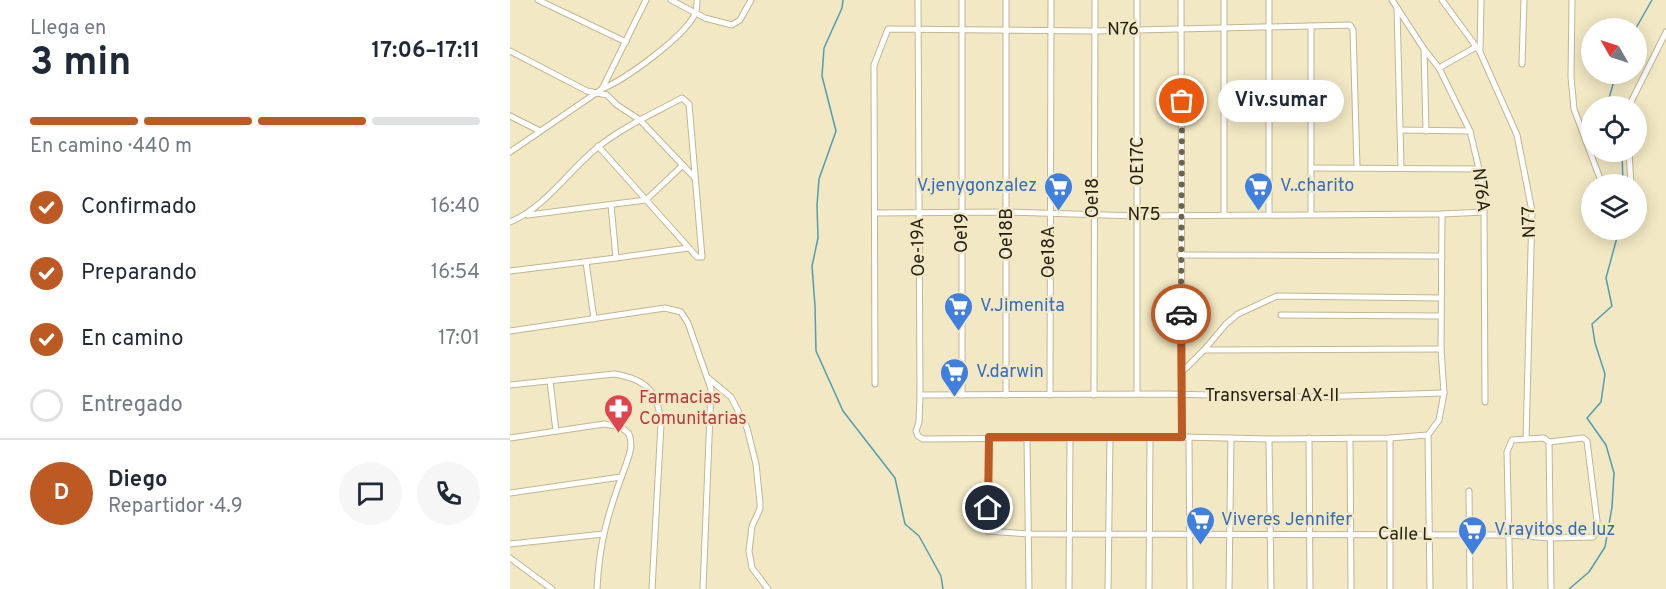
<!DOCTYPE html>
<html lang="es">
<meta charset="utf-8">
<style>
:root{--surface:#fff;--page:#f6f6f7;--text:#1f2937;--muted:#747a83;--line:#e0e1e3;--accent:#bd5923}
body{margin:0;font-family:Overpass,sans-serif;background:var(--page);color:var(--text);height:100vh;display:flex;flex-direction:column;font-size:22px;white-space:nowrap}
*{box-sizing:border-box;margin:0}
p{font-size:20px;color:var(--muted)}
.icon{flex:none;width:33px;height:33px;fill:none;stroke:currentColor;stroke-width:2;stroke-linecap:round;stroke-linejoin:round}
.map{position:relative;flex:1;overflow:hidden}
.drawer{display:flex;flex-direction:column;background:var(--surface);width:510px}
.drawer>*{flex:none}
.needle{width:39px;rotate:309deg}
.tools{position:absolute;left:1071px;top:18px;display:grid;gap:12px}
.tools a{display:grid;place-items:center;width:66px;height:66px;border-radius:50%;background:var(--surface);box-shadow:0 3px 15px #0003;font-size:30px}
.pin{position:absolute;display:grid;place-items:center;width:51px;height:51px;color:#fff;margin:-26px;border:3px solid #fff;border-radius:50%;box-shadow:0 2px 6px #0007}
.courier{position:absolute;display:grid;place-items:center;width:60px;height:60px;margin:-30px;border:4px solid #bd5923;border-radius:50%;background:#fff;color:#222;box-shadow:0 2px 8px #0007}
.bubble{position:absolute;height:42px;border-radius:21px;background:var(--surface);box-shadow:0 3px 15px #0003;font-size:20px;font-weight:700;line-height:42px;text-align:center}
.summary em{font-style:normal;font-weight:700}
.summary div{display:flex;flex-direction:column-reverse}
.summary{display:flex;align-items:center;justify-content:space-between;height:102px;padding:0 30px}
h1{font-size:39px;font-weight:700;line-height:45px}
.bar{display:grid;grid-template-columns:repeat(4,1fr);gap:9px 6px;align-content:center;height:72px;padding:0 30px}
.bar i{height:8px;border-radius:4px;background:var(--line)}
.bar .current{background:var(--accent)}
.bar p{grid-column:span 4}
.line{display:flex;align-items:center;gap:15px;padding:0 30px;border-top:2px solid var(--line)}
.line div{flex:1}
.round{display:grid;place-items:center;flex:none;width:63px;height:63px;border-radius:32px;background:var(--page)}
ol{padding:0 30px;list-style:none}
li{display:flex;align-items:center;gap:18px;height:66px}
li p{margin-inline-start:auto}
li .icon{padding:6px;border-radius:50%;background:var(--accent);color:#fff;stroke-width:4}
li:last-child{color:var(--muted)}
li i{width:33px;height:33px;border:3px solid var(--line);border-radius:50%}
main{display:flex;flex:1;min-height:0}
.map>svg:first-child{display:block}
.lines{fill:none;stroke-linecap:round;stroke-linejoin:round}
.stream{stroke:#519eb0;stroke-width:1.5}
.minor-casing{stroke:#c1b693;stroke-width:7}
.minor{stroke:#fff;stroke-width:5}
.done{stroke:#6b6550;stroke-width:6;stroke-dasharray:0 10.8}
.route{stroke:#bd5923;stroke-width:8}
.labels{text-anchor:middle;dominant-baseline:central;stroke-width:4.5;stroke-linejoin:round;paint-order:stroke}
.street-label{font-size:18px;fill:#231f12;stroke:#f2e8c3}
.shop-label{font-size:18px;fill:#366cbe;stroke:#f2e8c3;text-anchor:start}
.health-label{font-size:18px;fill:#be3a42;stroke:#f2e8c3;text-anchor:start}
</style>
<main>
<section class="drawer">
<div class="summary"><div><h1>3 min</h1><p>Llega en</p></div><em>17:06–17:11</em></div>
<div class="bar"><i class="current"></i><i class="current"></i><i class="current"></i><i></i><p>En camino · 440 m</p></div>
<ol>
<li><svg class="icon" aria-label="check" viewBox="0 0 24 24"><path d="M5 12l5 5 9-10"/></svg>Confirmado<p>16:40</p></li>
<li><svg class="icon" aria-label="check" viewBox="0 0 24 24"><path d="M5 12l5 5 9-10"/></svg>Preparando<p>16:54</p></li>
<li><svg class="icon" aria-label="check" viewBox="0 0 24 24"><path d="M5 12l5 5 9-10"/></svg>En camino<p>17:01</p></li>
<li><i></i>Entregado</li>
</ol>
<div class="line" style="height:108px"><b class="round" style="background:var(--accent);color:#fff">D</b><div><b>Diego</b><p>Repartidor · 4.9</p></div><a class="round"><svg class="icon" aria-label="chat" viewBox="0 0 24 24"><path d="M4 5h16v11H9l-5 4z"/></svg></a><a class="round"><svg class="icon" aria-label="phone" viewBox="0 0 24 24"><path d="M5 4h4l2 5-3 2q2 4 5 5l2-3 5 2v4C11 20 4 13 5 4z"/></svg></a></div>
</section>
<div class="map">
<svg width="1156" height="589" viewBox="0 0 1156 589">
<rect width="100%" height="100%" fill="#f2e8c3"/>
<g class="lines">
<g class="stream">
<polyline points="333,0 332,8 314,48 312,76 326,131 309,179 307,205 308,238 302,266 305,306 306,351 333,411 385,478 395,524 409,536 431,576 433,589"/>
<polyline points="1126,28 1142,0"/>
<polyline points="1101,106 1099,98 1106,74"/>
<polyline points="1112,152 1113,184"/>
<polyline points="1059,589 1079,572 1095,547 1102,507 1104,473 1096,445 1077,418 1091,402 1095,374 1085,343 1082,324 1102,306 1096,278 1109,230"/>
</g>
<defs>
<g id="minor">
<polyline points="28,0 116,42"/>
<polyline points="161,0 195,18 222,25 230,20 241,0"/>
<polyline points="408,0 410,395 409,422 406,431 408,436 413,439 672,437 759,439 880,438 918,435"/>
<polyline points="452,0 452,395"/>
<polyline points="671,0 672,437"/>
<polyline points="882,0 914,49 929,68 960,131 969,169 974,212 975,402"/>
<polyline points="932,0 970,52 1007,135 1022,211 1016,439 1002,440 997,452 1000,589"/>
<polyline points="1062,0 1061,77 1064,109 1092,184"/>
<polyline points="887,8 891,168"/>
<polyline points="914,49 916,131"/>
<polyline points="0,51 77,91 97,95 107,105 130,120 185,178"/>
<polyline points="970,52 971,0"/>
<polyline points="1012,64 1014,0"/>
<polyline points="929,68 966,47"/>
<path d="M92 89C116 79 174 37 185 14 187 10 187 4 187 0"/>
<polyline points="1119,106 1156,32"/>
<polyline points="0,116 30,131"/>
<polyline points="891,130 960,131"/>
<polyline points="0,152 92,89 136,0"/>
<polyline points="1119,152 1121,184"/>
<polyline points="801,168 969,169"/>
<polyline points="366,213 497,212 628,216 932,214 974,212"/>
<polyline points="801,213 801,26"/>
<polyline points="714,214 714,0"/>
<polyline points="759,214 759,0"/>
<polyline points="18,215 136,200 173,165"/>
<path d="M0 222C36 207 58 171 88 147 113 127 144 113 172 98L179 104 192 257H187L88 146"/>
<polyline points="670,255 932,256"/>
<polyline points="106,258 178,248"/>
<polyline points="76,262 84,319"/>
<polyline points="0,271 106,258 101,205"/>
<polyline points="771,315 931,316"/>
<polyline points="0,331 155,308 171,312 178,323 201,389 193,589"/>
<polyline points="694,350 931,349"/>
<polyline points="673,371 694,350 716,324 728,314 767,296 931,298"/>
<polyline points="198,378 221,397 237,428 246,464 250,503 250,509 242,526 239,551 242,568 258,589"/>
<polyline points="40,381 46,431"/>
<polyline points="365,384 364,65 378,29 585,31 840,25 843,30 847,167"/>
<path d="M0 385 104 374C137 379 148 392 151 424L142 589"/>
<polyline points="627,394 627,0"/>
<polyline points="410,395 656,394 802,397 934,393"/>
<polyline points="496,395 496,0"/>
<polyline points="540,395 541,0"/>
<polyline points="584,395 585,0"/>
<polyline points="918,435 929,420 934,393 931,349 932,214"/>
<polyline points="918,435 920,589"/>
<polyline points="679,437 680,589"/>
<path d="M0 438 94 424 111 427 119 434C124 447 118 458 114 470 98 513 89 543 87 589"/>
<polyline points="517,438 519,589"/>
<polyline points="799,438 800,589"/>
<polyline points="840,438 841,589"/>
<polyline points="759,439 761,589"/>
<polyline points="1016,439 1034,438 1039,442 1041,588"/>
<polyline points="959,491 960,589"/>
<polyline points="0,493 111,477"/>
<polyline points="461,517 478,531 518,534 1000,535 1040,538 1083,537 1086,533 1087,521 1077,441 1073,438 1039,442"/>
<polyline points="478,531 479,437"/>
<polyline points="0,544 93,534"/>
<polyline points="0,558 42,589"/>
<polyline points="559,589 560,438"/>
<polyline points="598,589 600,437"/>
<polyline points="639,589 640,437"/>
<polyline points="719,589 721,438"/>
<polyline points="880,589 880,438"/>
</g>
</defs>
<use href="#minor" class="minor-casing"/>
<use href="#minor" class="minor"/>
</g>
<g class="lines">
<polyline class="done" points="671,314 672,101"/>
<polyline class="route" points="478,508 479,437 672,437 671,314"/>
</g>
<defs>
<symbol id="supermarket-pin" viewBox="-11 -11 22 30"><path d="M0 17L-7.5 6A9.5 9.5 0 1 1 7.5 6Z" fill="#3f7fe0" stroke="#f2e8c3"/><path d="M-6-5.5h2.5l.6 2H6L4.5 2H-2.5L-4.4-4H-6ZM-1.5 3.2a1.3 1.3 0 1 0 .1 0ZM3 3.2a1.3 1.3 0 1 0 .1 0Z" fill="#fff"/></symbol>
<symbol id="pharmacy-pin" viewBox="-11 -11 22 30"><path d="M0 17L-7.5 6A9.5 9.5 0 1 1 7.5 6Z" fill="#e0444e" stroke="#f2e8c3"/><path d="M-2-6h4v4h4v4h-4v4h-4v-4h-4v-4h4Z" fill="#fff"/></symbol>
</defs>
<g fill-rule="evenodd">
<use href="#supermarket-pin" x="532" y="170" width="33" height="45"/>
<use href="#supermarket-pin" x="732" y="170" width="33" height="45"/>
<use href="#supermarket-pin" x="432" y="290" width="33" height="45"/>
<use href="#supermarket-pin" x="428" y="356" width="33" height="45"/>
<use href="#pharmacy-pin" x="92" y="392" width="33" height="45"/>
<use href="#supermarket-pin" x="674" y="504" width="33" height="45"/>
<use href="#supermarket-pin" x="946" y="514" width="33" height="45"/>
</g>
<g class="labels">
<g class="street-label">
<text transform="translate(613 30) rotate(-1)">N76</text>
<text transform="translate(628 161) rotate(-90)">0E17C</text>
<text transform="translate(970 190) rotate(83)">N76A</text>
<text transform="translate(583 198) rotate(-90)">Oe18</text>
<text x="634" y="215">N75</text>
<text transform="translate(1020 222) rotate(-92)">N77</text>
<text transform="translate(452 233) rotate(-90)">Oe19</text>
<text transform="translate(497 234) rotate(-90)">Oe18B</text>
<text transform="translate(409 247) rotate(-91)">Oe-19A</text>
<text transform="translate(539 252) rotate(-90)">Oe18A</text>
<text x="762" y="396">Transversal AX-II</text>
<text transform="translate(895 535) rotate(1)">Calle L</text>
</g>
<g class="shop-label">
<text x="527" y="186" text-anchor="end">V.jenygonzalez</text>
<text x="770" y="186">V..charito</text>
<text x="470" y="306">V.Jimenita</text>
<text x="466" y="372">V.darwin</text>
<text x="711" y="520">Viveres Jennifer</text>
<text x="984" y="530">V.rayitos de luz</text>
</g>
<g class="health-label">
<text x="129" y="398">Farmacias<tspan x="129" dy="21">Comunitarias</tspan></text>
</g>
</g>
</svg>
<div class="tools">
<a><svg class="needle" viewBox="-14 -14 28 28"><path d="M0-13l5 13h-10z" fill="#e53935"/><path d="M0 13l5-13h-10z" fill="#747a83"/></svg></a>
<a><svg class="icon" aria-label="locate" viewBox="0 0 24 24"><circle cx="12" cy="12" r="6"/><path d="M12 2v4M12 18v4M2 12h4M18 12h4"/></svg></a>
<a><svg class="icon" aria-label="layers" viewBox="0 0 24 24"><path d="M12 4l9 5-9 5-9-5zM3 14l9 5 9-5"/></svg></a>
</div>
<div class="pin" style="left:672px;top:101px;background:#ea580c"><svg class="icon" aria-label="bag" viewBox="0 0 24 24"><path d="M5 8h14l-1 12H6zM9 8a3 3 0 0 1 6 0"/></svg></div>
<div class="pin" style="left:478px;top:508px;background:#1f2937"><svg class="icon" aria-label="home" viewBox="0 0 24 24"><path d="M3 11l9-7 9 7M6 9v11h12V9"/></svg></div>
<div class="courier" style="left:671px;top:314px"><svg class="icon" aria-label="car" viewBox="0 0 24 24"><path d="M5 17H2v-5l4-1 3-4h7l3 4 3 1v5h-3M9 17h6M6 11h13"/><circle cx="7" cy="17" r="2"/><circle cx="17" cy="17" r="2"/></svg></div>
<div class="bubble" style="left:708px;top:80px;width:126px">Viv.sumar</div>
</div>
</main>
